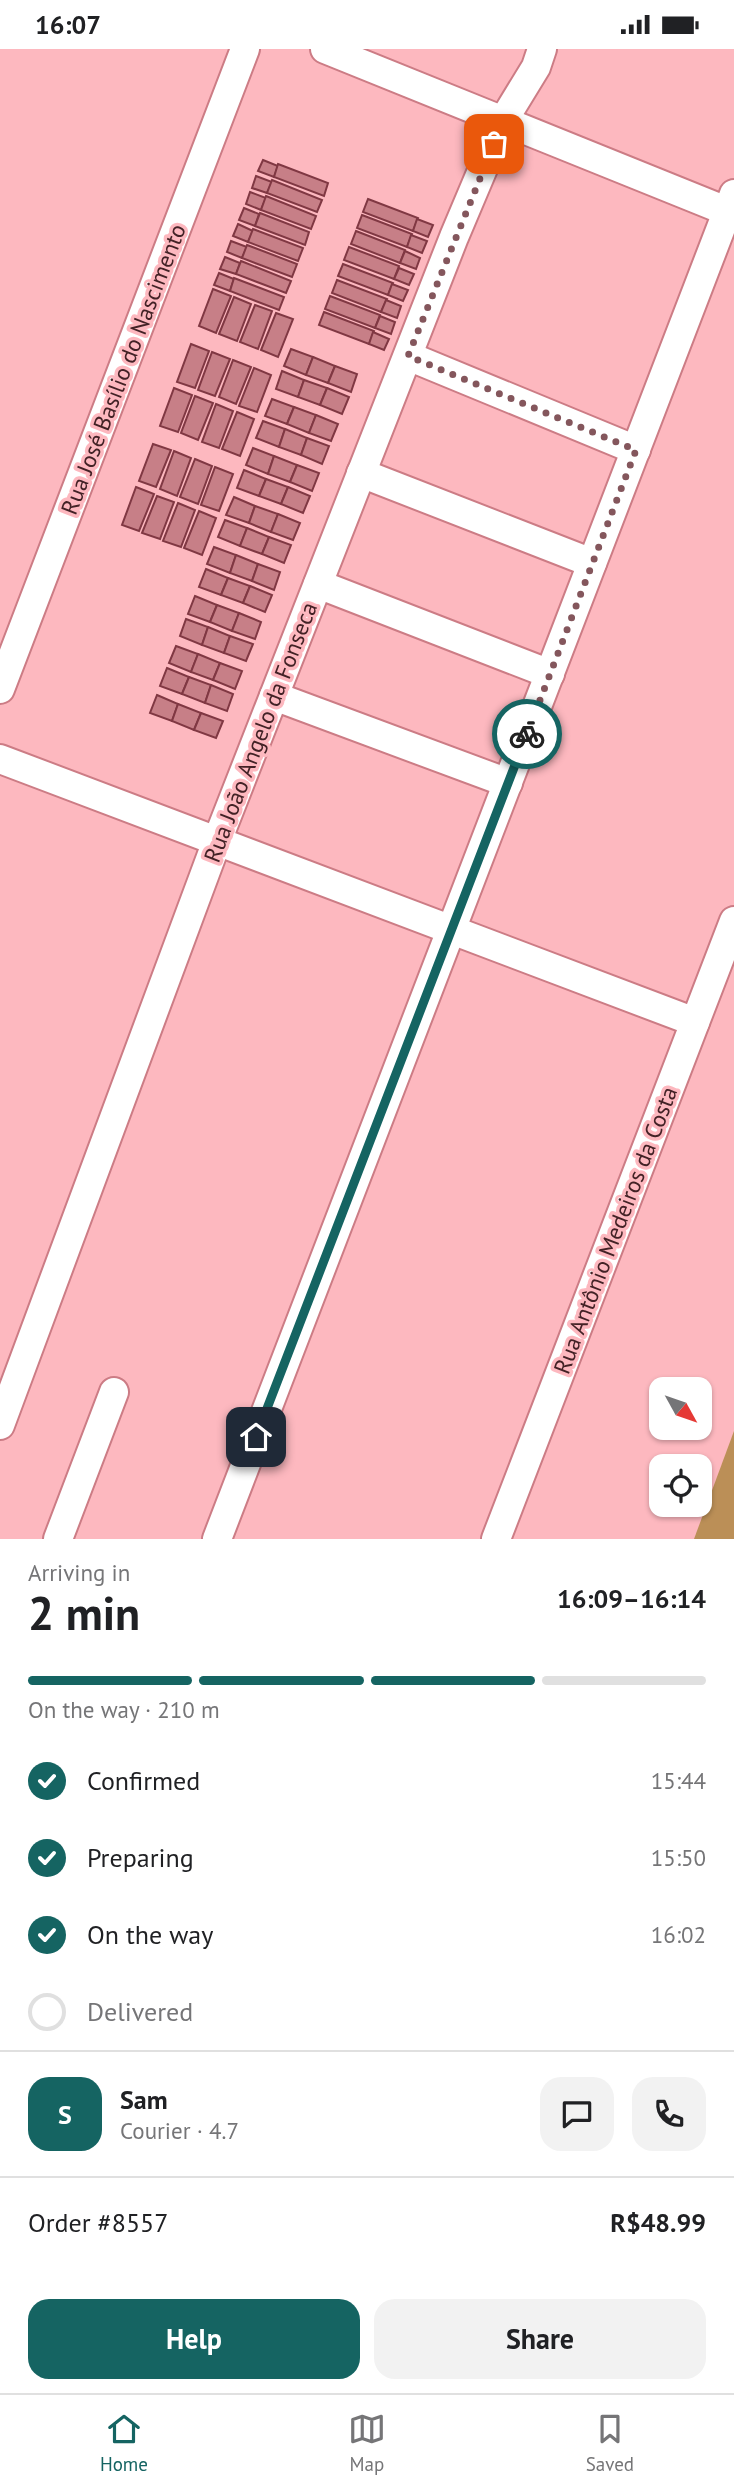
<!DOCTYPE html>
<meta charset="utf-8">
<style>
:root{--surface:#fff;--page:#f2f2f2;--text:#202124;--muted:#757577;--line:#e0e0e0;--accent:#156462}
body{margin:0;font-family:"PT Sans",sans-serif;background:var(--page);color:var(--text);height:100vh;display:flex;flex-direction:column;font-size:26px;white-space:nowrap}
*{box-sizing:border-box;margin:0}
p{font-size:23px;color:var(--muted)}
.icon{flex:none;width:38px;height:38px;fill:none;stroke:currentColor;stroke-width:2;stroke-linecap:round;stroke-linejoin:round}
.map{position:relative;height:1490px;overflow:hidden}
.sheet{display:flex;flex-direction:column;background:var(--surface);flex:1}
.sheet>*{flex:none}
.needle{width:46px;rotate:130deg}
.fabs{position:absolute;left:649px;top:1328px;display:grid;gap:14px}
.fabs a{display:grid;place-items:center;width:63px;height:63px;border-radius:14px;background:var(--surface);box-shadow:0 2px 5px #0004;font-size:35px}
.pin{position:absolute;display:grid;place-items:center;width:60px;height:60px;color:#fff;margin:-30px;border-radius:14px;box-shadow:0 4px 10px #0006}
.courier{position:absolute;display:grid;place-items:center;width:70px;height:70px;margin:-35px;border:5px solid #156462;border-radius:50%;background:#fff;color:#222;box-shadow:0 2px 9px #0007}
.summary em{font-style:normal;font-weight:700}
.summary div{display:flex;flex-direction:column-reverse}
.summary{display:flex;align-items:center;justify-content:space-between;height:119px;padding:0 28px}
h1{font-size:46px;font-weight:700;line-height:52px}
.bar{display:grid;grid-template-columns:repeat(4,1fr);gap:10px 7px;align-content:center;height:84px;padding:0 28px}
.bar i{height:9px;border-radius:5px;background:var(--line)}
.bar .selected{background:var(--accent)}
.bar p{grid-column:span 4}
.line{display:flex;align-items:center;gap:18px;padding:0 28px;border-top:2px solid var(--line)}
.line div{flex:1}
.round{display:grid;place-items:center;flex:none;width:74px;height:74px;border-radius:21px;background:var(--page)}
ol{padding:0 28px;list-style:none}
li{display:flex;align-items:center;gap:21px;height:77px}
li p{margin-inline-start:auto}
li .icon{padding:7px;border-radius:50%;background:var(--accent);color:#fff;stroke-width:4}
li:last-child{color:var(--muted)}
li i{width:38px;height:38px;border:4px solid var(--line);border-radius:50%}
.primary-button{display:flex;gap:14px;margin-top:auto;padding:14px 28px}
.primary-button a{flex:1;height:80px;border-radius:21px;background:var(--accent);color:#fff;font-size:28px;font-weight:700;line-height:80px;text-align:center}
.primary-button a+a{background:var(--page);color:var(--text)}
.status{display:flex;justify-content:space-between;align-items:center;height:49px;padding:0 35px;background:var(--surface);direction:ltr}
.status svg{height:19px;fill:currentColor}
.tabs{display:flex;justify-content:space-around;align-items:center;height:98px;border-top:2px solid var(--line);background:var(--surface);font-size:19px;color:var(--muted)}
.tabs a{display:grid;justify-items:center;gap:4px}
.tabs .selected{color:var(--accent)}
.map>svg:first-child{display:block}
.forest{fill:#bb8f57}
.building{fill:#c77f87;stroke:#803843;stroke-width:2}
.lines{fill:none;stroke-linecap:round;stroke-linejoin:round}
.street-casing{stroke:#cc7c85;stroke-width:32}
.street{stroke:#fff;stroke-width:28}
.done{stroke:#84565c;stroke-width:7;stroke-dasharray:0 12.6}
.route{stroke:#156462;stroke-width:9}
.labels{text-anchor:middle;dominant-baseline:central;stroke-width:7;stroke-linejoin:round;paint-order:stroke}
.street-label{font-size:23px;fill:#432226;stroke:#fdb8bf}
</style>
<div class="status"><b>16:07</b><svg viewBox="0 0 49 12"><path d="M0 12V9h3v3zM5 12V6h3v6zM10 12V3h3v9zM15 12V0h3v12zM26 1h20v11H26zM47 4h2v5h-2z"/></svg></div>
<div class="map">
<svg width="734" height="1490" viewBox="0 0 734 1490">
<rect width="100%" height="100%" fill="#fdb8bf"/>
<polygon class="forest" points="734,1382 734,1490 694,1490"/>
<g class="building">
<polygon points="263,111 278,117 274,128 258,122"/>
<polygon points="278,115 328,134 324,147 274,128"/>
<polygon points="256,127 272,133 267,144 252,139"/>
<polygon points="272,131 322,151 317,163 267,144"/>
<polygon points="250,143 266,149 261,161 246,155"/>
<polygon points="266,147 316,167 311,180 261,161"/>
<polygon points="368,150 418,169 413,182 363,163"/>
<polygon points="244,159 259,165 255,177 239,171"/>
<polygon points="260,164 309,183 305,196 255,177"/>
<polygon points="362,166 412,185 407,198 357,179"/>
<polygon points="417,170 433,176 428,188 413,182"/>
<polygon points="238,175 253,182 248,193 233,187"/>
<polygon points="253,180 303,199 298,212 248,193"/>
<polygon points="356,182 405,201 400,214 351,195"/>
<polygon points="411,186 427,192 422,204 407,198"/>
<polygon points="231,192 247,198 242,209 227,203"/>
<polygon points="247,196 297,215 292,228 242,209"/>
<polygon points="349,198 399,217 394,230 344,211"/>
<polygon points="405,202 420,209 416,220 400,214"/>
<polygon points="225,208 240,214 236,225 220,220"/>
<polygon points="241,212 291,232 286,244 236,225"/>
<polygon points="343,215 393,234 388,246 338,227"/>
<polygon points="399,219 414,225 409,236 394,230"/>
<polygon points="219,224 234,230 230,242 214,236"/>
<polygon points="234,229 284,248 279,261 230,242"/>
<polygon points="337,231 387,250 381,263 332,244"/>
<polygon points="392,235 408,241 403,252 388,246"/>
<polygon points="213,240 231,247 216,284 199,277"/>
<polygon points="330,247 380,266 375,279 325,260"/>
<polygon points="234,248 251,255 237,292 219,285"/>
<polygon points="386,251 401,257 397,269 381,263"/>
<polygon points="255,256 272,262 258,300 240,293"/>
<polygon points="324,263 374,282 369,295 319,276"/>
<polygon points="276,264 293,270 278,308 261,301"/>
<polygon points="380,267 395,273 391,285 375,279"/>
<polygon points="373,283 389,290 384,301 369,295"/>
<polygon points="191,295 209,302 195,339 177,333"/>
<polygon points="291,300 313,308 306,326 284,317"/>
<polygon points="212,303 230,310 215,347 198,341"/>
<polygon points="313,308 335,317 328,334 306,326"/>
<polygon points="233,311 251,318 236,355 219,348"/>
<polygon points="335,317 357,325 351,343 328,334"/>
<polygon points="254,319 271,326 257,363 239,357"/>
<polygon points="282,322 304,331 298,348 276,340"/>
<polygon points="304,331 327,339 320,356 298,348"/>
<polygon points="174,339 192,346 178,383 160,377"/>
<polygon points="327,339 349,348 342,365 320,356"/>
<polygon points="195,347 213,354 198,391 181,384"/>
<polygon points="272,350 294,358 287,375 265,367"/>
<polygon points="216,355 233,362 219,399 202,393"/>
<polygon points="294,358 316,366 309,384 287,375"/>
<polygon points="237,363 254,370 240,407 222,400"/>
<polygon points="316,366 338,375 331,392 309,384"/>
<polygon points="263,372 285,380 279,398 256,389"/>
<polygon points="285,380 307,389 301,406 279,398"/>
<polygon points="307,389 329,397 322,415 301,406"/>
<polygon points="153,395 171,401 156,438 139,432"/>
<polygon points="253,399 274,407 268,425 246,416"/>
<polygon points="174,402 191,409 177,447 160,440"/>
<polygon points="274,407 297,416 290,433 268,425"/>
<polygon points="195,410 212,417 198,455 180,448"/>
<polygon points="297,416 319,424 312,442 290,433"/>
<polygon points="215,418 233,425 219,462 201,456"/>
<polygon points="244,421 266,430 259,447 237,439"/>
<polygon points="266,430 288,438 281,455 259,447"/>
<polygon points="136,438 154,445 139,482 122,476"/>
<polygon points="288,438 310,447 303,464 281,455"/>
<polygon points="157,447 174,453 160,490 142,484"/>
<polygon points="234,448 255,457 249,474 226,466"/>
<polygon points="178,454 195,461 181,498 163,492"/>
<polygon points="255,457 278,465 271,483 249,474"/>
<polygon points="199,462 216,469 202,506 184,499"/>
<polygon points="278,465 300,474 293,491 271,483"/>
<polygon points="225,471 247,479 240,497 218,488"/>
<polygon points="247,479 269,488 262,505 240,497"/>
<polygon points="269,488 291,496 284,514 262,505"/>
<polygon points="214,498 236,506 230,524 207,515"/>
<polygon points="236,506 258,515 252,532 230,524"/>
<polygon points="258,515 280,523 274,541 252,532"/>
<polygon points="206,520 228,529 221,546 199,538"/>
<polygon points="228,529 250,537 243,554 221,546"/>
<polygon points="250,537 272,546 265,563 243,554"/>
<polygon points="195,547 217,556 210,573 188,565"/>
<polygon points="217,556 239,564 232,582 210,573"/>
<polygon points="239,564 261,573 255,590 232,582"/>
<polygon points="186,570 208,578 202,596 180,587"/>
<polygon points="208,578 230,587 224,604 202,596"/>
<polygon points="230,587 253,595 246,612 224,604"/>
<polygon points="176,597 198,605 191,623 169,614"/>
<polygon points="198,605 220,614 213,631 191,623"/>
<polygon points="220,614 242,622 235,640 213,631"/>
<polygon points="167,619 189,628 182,645 160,637"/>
<polygon points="189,628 211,636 205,654 182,645"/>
<polygon points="211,636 233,645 227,662 205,654"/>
<polygon points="157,646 178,655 172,672 150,664"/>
<polygon points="178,655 201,664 194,681 172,672"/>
<polygon points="201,664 223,672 216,689 194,681"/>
</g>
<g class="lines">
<defs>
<g id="street">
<polyline points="325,0 734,165"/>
<polyline points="408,307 636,401"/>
<polyline points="361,424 592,514"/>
<polyline points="318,535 550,625"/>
<polyline points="0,640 245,0"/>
<polyline points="274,647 508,734"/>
<polyline points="0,710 695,973"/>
<polyline points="0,1376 217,792 454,188 503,72 536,18 542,0"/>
<polyline points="58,1490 114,1343"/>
<polyline points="217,1490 734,145"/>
<polyline points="496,1490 734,872"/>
</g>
</defs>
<use href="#street" class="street-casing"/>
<use href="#street" class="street"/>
</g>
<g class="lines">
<polyline class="done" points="494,95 408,307 636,401 527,685"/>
<polyline class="route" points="256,1388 527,685"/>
</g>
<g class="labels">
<g class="street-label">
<text transform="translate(123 320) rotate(-69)">Rua José Basílio do Nascimento</text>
<text transform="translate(260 683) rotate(-69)">Rua João Angelo da Fonseca</text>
<text transform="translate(615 1181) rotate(-69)">Rua Antônio Medeiros da Costa</text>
</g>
</g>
</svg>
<div class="fabs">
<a><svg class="needle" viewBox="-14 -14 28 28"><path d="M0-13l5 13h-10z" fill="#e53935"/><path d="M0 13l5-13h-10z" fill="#757577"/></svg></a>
<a><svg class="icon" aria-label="locate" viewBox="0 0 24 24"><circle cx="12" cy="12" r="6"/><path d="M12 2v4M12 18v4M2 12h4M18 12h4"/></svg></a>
</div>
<div class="pin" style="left:494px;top:95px;background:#ea580c"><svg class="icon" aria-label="bag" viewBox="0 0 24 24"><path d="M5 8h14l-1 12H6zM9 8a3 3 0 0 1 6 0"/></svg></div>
<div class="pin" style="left:256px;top:1388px;background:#1f2937"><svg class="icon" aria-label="home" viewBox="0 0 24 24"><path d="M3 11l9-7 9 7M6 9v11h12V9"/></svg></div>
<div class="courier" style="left:527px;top:685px"><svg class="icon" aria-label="bike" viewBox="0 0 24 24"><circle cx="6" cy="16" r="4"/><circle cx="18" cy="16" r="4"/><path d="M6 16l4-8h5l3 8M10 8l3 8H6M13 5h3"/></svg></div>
</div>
<section class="sheet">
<div class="summary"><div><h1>2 min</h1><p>Arriving in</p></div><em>16:09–16:14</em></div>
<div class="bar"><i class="selected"></i><i class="selected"></i><i class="selected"></i><i></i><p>On the way · 210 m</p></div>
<ol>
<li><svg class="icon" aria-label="check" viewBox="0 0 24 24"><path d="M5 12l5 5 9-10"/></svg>Confirmed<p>15:44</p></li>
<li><svg class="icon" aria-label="check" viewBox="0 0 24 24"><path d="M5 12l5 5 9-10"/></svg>Preparing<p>15:50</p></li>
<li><svg class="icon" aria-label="check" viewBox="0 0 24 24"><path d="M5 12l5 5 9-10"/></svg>On the way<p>16:02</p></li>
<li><i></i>Delivered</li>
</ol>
<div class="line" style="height:126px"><b class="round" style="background:var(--accent);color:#fff">S</b><div><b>Sam</b><p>Courier · 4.7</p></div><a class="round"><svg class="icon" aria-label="chat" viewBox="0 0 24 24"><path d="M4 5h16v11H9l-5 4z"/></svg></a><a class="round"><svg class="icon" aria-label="phone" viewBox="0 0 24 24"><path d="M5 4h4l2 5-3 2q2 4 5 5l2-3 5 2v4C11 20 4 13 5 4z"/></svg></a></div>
<div class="line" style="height:91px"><div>Order #8557</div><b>R$48.99</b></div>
<div class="primary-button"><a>Help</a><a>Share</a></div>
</section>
<nav class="tabs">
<a class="selected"><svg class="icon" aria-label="home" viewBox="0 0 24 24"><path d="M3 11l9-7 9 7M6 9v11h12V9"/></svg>Home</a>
<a><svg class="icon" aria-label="map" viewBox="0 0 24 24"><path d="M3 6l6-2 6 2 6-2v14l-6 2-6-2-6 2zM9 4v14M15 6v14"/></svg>Map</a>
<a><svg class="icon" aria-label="saved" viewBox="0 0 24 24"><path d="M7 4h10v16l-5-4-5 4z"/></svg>Saved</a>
</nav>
